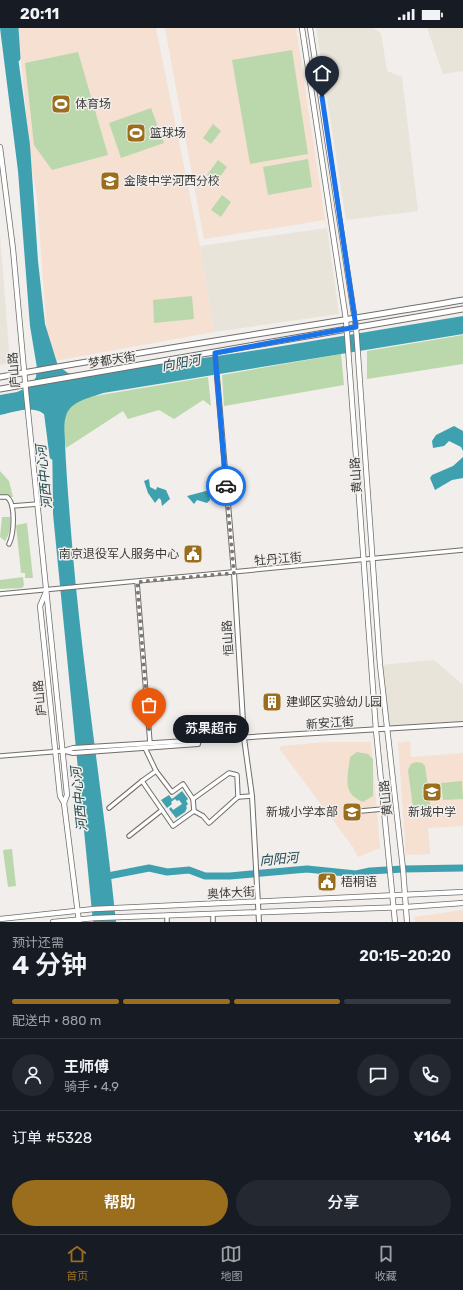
<!DOCTYPE html>
<html lang="zh">
<meta charset="utf-8">
<style>
:root{--surface:#171b24;--page:#242831;--text:#f1f3f6;--muted:#9ea1a6;--line:#363941;--accent:#9b6e1e}
body{margin:0;font-family:Rubik,"Noto Sans SC",sans-serif;background:var(--page);color:var(--text);height:100vh;display:flex;flex-direction:column;font-size:15px;white-space:nowrap}
*{box-sizing:border-box;margin:0}
p{font-size:13px;color:var(--muted)}
.icon{flex:none;width:22px;height:22px;fill:none;stroke:currentColor;stroke-width:2;stroke-linecap:round;stroke-linejoin:round}
.map{position:relative;height:894px;overflow:hidden}
.details{display:flex;flex-direction:column;background:var(--surface);flex:1}
.details>*{flex:none}
.pin{position:absolute;display:grid;place-items:center;width:34px;height:34px;color:#fff;margin:-41px -17px;border-radius:50% 50% 50% 0;rotate:-45deg;box-shadow:0 0 4px #0007}
.pin .icon{rotate:45deg}
.courier{position:absolute;display:grid;place-items:center;width:40px;height:40px;margin:-20px;border:3px solid #1a73e8;border-radius:50%;background:#fff;color:#222;box-shadow:0 1px 5px #0007}
.bubble{position:absolute;height:28px;border-radius:14px;background:var(--surface);box-shadow:0 2px 10px #0003;font-size:13px;font-weight:600;line-height:28px;text-align:center}
.summary em{font-style:normal;font-weight:600}
.summary div{display:flex;flex-direction:column-reverse}
.summary{display:flex;align-items:center;justify-content:space-between;height:68px;padding:0 12px}
h1{font-size:26px;font-weight:600;line-height:30px}
.bar{display:grid;grid-template-columns:repeat(4,1fr);gap:6px 4px;align-content:center;height:48px;padding:0 12px}
.bar i{height:5px;border-radius:3px;background:var(--line)}
.bar .on{background:var(--accent)}
.bar p{grid-column:span 4}
.line{display:flex;align-items:center;gap:10px;padding:0 12px;border-top:1px solid var(--line)}
.line div{flex:1}
.round{display:grid;place-items:center;flex:none;width:42px;height:42px;border-radius:21px;background:var(--page)}
.cta{display:flex;gap:8px;margin-top:auto;padding:8px 12px}
.cta a{flex:1;height:46px;border-radius:24px;background:var(--accent);color:#fff;font-size:16px;font-weight:600;line-height:46px;text-align:center}
.cta a+a{background:var(--page);color:var(--text)}
.status{display:flex;justify-content:space-between;align-items:center;height:28px;padding:0 20px;background:var(--surface);direction:ltr}
.status svg{height:11px;fill:currentColor}
.menu{display:flex;justify-content:space-around;align-items:center;height:56px;border-top:1px solid var(--line);background:var(--surface);font-size:11px;color:var(--muted)}
.menu a{display:grid;justify-items:center;gap:2px}
.menu .on{color:var(--accent)}
.map>svg:first-child{display:block}
.built{fill:#e9e4da}
.education{fill:#f5e0d2}
.green{fill:#bbd8ac}
.water{fill:#3fa1af}
.lines{fill:none;stroke-linecap:round;stroke-linejoin:round}
.river{stroke:#3fa1af;stroke-width:7}
.minor-casing{stroke:#716f6b;stroke-width:5.5}
.tertiary-casing{stroke:#716f6b;stroke-width:6}
.secondary-casing{stroke:#716f6b;stroke-width:6}
.primary-casing{stroke:#716f6b;stroke-width:7}
.minor{stroke:#fff;stroke-width:3.5}
.tertiary{stroke:#fff;stroke-width:4}
.secondary{stroke:#fff;stroke-width:4.5}
.primary{stroke:#fff;stroke-width:5}
.done{stroke:#7b7a78;stroke-width:4;stroke-dasharray:0 7.2}
.route{stroke:#1a73e8;stroke-width:5}
.labels{text-anchor:middle;dominant-baseline:central;stroke-width:3;stroke-linejoin:round;paint-order:stroke}
.poi-label{font-size:12px;fill:#3c3b3a;stroke:#f1eeeb;text-anchor:start}
.street-label{font-size:12px;fill:#3c3b3a;stroke:#f1eeeb}
.water-label{font-size:13px;font-style:italic;fill:#1c474e;stroke:#f1eeeb}
</style>
<div class="status"><b>20:11</b><svg viewBox="0 0 49 12"><path d="M0 12V9h3v3zM5 12V6h3v6zM10 12V3h3v9zM15 12V0h3v12zM26 1h20v11H26zM47 4h2v5h-2z"/></svg></div>
<div class="map">
<svg width="463" height="894" viewBox="0 0 463 894">
<rect width="100%" height="100%" fill="#f1eeeb"/>
<g class="built">
<polygon points="316,0 373,0 381,5 387,43 402,49 418,183 346,192"/>
<polygon points="427,0 463,0 463,43 443,46"/>
<polygon points="327,200 339,286 214,304 200,218"/>
<polygon points="0,207 10,335 0,337"/>
<polygon points="434,632 463,657 463,696 388,701 380,637"/>
</g>
<g class="education">
<polygon points="18,0 156,0 200,218 214,304 49,334 37,169 31,136"/>
<polygon points="165,0 296,0 325,192 204,211"/>
<polygon points="410,713 411,729 463,725 463,798 428,800 430,826 406,827 398,715"/>
<polygon points="328,714 371,714 380,820 358,829 353,819 279,720 282,718"/>
<polygon points="463,882 463,894 415,894 414,889"/>
</g>
<g class="green">
<polygon points="292,22 308,126 250,136 232,32"/>
<polygon points="78,24 108,127 52,142 34,117 25,35"/>
<polygon points="151,80 164,115 121,130 109,95"/>
<polygon points="213,96 221,103 211,116 203,110"/>
<polygon points="308,131 312,159 268,167 263,139"/>
<polygon points="218,132 227,139 217,153 207,147"/>
<polygon points="222,167 231,174 221,189 211,182"/>
<polygon points="192,268 194,291 154,295 153,272"/>
<polygon points="463,307 463,336 367,351 367,323"/>
<polygon points="341,326 344,357 224,378 222,347"/>
<polygon points="208,349 211,378 203,372 174,391 159,382 128,391 123,383 66,420 58,383 65,373"/>
<polygon points="0,443 9,453 13,469 0,468"/>
<path d="M2 489H10C11 498 10 505 5 513L0 509Z"/>
<polygon points="27,495 33,550 25,550 25,545 21,545 16,497"/>
<polygon points="23,549 24,557 22,560 0,561 0,552"/>
<path d="M357 724 368 726 373 731V768L363 774C341 765 348 749 350 729Z"/>
<polygon points="416,734 422,735 425,738 431,781 424,785 416,784 413,780 408,742 411,736"/>
<polygon points="462,753 463,771 443,772 441,755"/>
<polygon points="12,821 16,858 8,859 3,822"/>
</g>
<g class="water">
<path d="M0 0H14L30 117 38 233 45 296 58 338 68 345 81 348 264 321 463 288V306L103 365C90 370 70 373 66 388 63 396 65 407 65 415 66 440 68 465 70 491 80 626 102 759 116 894H93L92 884 53 486 52 400C45 373 21 382 0 387V367L17 364 31 358 36 349 37 340 30 298 18 143Z"/>
<polygon points="454,398 463,403 463,423 461,419 449,413 444,418 433,420 432,413 436,407"/>
<polygon points="463,429 463,450 452,452 435,462 430,450 432,447 453,438"/>
<polygon points="149,451 150,459 156,462 157,459 166,462 170,471 162,478 161,472 159,470 155,475 148,465 144,453"/>
<polygon points="206,463 209,464 210,472 207,475 197,472 194,476 187,468"/>
<polygon points="182,763 188,771 186,773 188,776 186,778 187,780 185,784 176,790 169,781 171,779 173,782 182,776 179,772 177,773 175,771 171,774 172,776 167,780 161,772 169,767 172,771"/>
</g>
<g class="lines">
<g class="river">
<polyline points="15,0 17,30"/>
<polyline points="47,381 53,428"/>
<polyline points="103,849 149,840 167,844 189,842 205,848 230,848 307,841 356,846 370,843 403,841 463,840"/>
</g>
<defs>
<g id="minor">
<polyline points="215,325 217,349"/>
<path d="M0 469H7C16 476 14 506 9 516"/>
<polyline points="12,478 38,476"/>
<polyline points="137,554 150,715"/>
<polyline points="0,566 463,522"/>
<polyline points="145,720 156,743 142,753 173,798 194,783 203,788 209,795 238,769 252,768"/>
<polyline points="0,728 63,723"/>
<polyline points="156,743 172,764 183,756 193,771 229,745 237,747 238,769"/>
<polyline points="193,771 194,783"/>
<polyline points="109,780 142,753"/>
<polyline points="361,783 383,781"/>
<polyline points="129,808 162,782"/>
<polyline points="213,886 213,894"/>
<polyline points="167,888 167,894"/>
</g>
<g id="tertiary">
<polyline points="217,349 234,545 244,710 252,768 259,894"/>
<polyline points="63,723 73,720 463,696"/>
<polyline points="65,723 73,725 198,716 198,712"/>
</g>
<g id="secondary">
<polyline points="302,0 346,292 376,702 395,894"/>
<polyline points="310,0 356,299 380,637 403,841 407,894"/>
<polyline points="0,119 13,221 26,364 67,767 64,775"/>
<polyline points="46,564 40,578 60,768 64,775 79,894"/>
<polyline points="0,891 94,881 463,864"/>
<polyline points="53,894 95,890 406,879 463,875"/>
</g>
<g id="primary">
<path d="M0 349C154 321 309 299 463 272"/>
<polyline points="0,361 463,281"/>
</g>
</defs>
<use href="#minor" class="minor-casing"/>
<use href="#tertiary" class="tertiary-casing"/>
<use href="#secondary" class="secondary-casing"/>
<use href="#primary" class="primary-casing"/>
<use href="#minor" class="minor"/>
<use href="#tertiary" class="tertiary"/>
<use href="#secondary" class="secondary"/>
<use href="#primary" class="primary"/>
</g>
<g class="lines">
<polyline class="done" points="149,701 137,554 234,545 226,458"/>
<polyline class="route" points="226,458 215,325 356,299 322,69"/>
</g>
<defs>
<symbol id="stadium-square" viewBox="-11 -11 22 22"><rect x="-9" y="-9" width="18" height="18" rx="4" fill="#9b6e1e" stroke="#f1eeeb"/><path d="M0-5a6.5 5 0 1 0 0 10a6.5 5 0 1 0 0-10ZM-3.5-1.8h7v3.6h-7Z" fill="#fff"/></symbol>
<symbol id="school-square" viewBox="-11 -11 22 22"><rect x="-9" y="-9" width="18" height="18" rx="4" fill="#9b6e1e" stroke="#f1eeeb"/><path d="M0-5L7-2L0 1L-7-2ZM-4 1L0 2.5L4 1V4Q0 6-4 4Z" fill="#fff"/></symbol>
<symbol id="civic-square" viewBox="-11 -11 22 22"><rect x="-9" y="-9" width="18" height="18" rx="4" fill="#9b6e1e" stroke="#f1eeeb"/><path d="M-.6-6.5H3V-4.5H.6V-3L4-1V1h2V6H-6V1h2V-1L-.6-3ZM-1.2 2.5V6h2.4V2.5Z" fill="#fff"/></symbol>
<symbol id="building-square" viewBox="-11 -11 22 22"><rect x="-9" y="-9" width="18" height="18" rx="4" fill="#9b6e1e" stroke="#f1eeeb"/><path d="M-4-6H4V6H1V3H-1V6H-4ZM-2.5-4.3h1.7v1.8h-1.7ZM.8-4.3h1.7v1.8H.8ZM-2.5-1h1.7V.8h-1.7ZM.8-1h1.7V.8H.8Z" fill="#fff"/></symbol>
</defs>
<g fill-rule="evenodd">
<use href="#stadium-square" x="50" y="65" width="22" height="22"/>
<use href="#stadium-square" x="125" y="94" width="22" height="22"/>
<use href="#school-square" x="99" y="142" width="22" height="22"/>
<use href="#civic-square" x="182" y="515" width="22" height="22"/>
<use href="#building-square" x="261" y="663" width="22" height="22"/>
<use href="#school-square" x="421" y="753" width="22" height="22"/>
<use href="#school-square" x="341" y="773" width="22" height="22"/>
<use href="#civic-square" x="316" y="843" width="22" height="22"/>
</g>
<g class="labels">
<g class="poi-label">
<text x="75" y="76">体育场</text>
<text x="150" y="105">篮球场</text>
<text x="124" y="153">金陵中学河西分校</text>
<text x="179" y="526" text-anchor="end">南京退役军人服务中心</text>
<text x="286" y="674">建邺区实验幼儿园</text>
<text x="338" y="784" text-anchor="end">新城小学本部</text>
<text x="432" y="784" text-anchor="middle">新城中学</text>
<text x="341" y="854">梧桐语</text>
</g>
<g class="street-label">
<text transform="translate(112 332) rotate(-9)">梦都大街</text>
<text transform="translate(14 342) rotate(-95)">庐山路</text>
<text transform="translate(356 447) rotate(-94)">黄山路</text>
<text transform="translate(278 531) rotate(-5)">牡丹江街</text>
<text transform="translate(228 610) rotate(-94)">恒山路</text>
<text transform="translate(40 670) rotate(-96)">庐山路</text>
<text transform="translate(330 695) rotate(-4)">新安江街</text>
<text transform="translate(386 770) rotate(-96)">黄山路</text>
<text transform="translate(231 865) rotate(-3)">奥体大街</text>
</g>
<g class="water-label">
<text transform="translate(181 335) rotate(-10)">向阳河</text>
<text transform="translate(44 449) rotate(-96)">河西中心河</text>
<text transform="translate(79 771) rotate(-96)">河西中心河</text>
<text transform="translate(279 831) rotate(-5)">向阳河</text>
</g>
</g>
</svg>
<div class="pin" style="left:149px;top:701px;background:#ea580c"><svg class="icon" aria-label="bag" viewBox="0 0 24 24"><path d="M5 8h14l-1 12H6zM9 8a3 3 0 0 1 6 0"/></svg></div>
<div class="pin" style="left:322px;top:69px;background:#1f2937"><svg class="icon" aria-label="home" viewBox="0 0 24 24"><path d="M3 11l9-7 9 7M6 9v11h12V9"/></svg></div>
<div class="courier" style="left:226px;top:458px"><svg class="icon" aria-label="car" viewBox="0 0 24 24"><path d="M5 17H2v-5l4-1 3-4h7l3 4 3 1v5h-3M9 17h6M6 11h13"/><circle cx="7" cy="17" r="2"/><circle cx="17" cy="17" r="2"/></svg></div>
<div class="bubble" style="left:173px;top:687px;width:76px">苏果超市</div>
</div>
<section class="details">
<div class="summary"><div><h1>4 分钟</h1><p>预计还需</p></div><em>20:15–20:20</em></div>
<div class="bar"><i class="on"></i><i class="on"></i><i class="on"></i><i></i><p>配送中 · 880 m</p></div>
<div class="line" style="height:72px"><a class="round"><svg class="icon" aria-label="person" viewBox="0 0 24 24"><circle cx="12" cy="8" r="4"/><path d="M4 21q1-7 8-7t8 7"/></svg></a><div><b>王师傅</b><p>骑手 · 4.9</p></div><a class="round"><svg class="icon" aria-label="chat" viewBox="0 0 24 24"><path d="M4 5h16v11H9l-5 4z"/></svg></a><a class="round"><svg class="icon" aria-label="phone" viewBox="0 0 24 24"><path d="M5 4h4l2 5-3 2q2 4 5 5l2-3 5 2v4C11 20 4 13 5 4z"/></svg></a></div>
<div class="line" style="height:52px"><div>订单 #5328</div><b>¥164</b></div>
<div class="cta"><a>帮助</a><a>分享</a></div>
</section>
<nav class="menu">
<a class="on"><svg class="icon" aria-label="home" viewBox="0 0 24 24"><path d="M3 11l9-7 9 7M6 9v11h12V9"/></svg>首页</a>
<a><svg class="icon" aria-label="map" viewBox="0 0 24 24"><path d="M3 6l6-2 6 2 6-2v14l-6 2-6-2-6 2zM9 4v14M15 6v14"/></svg>地图</a>
<a><svg class="icon" aria-label="saved" viewBox="0 0 24 24"><path d="M7 4h10v16l-5-4-5 4z"/></svg>收藏</a>
</nav>
